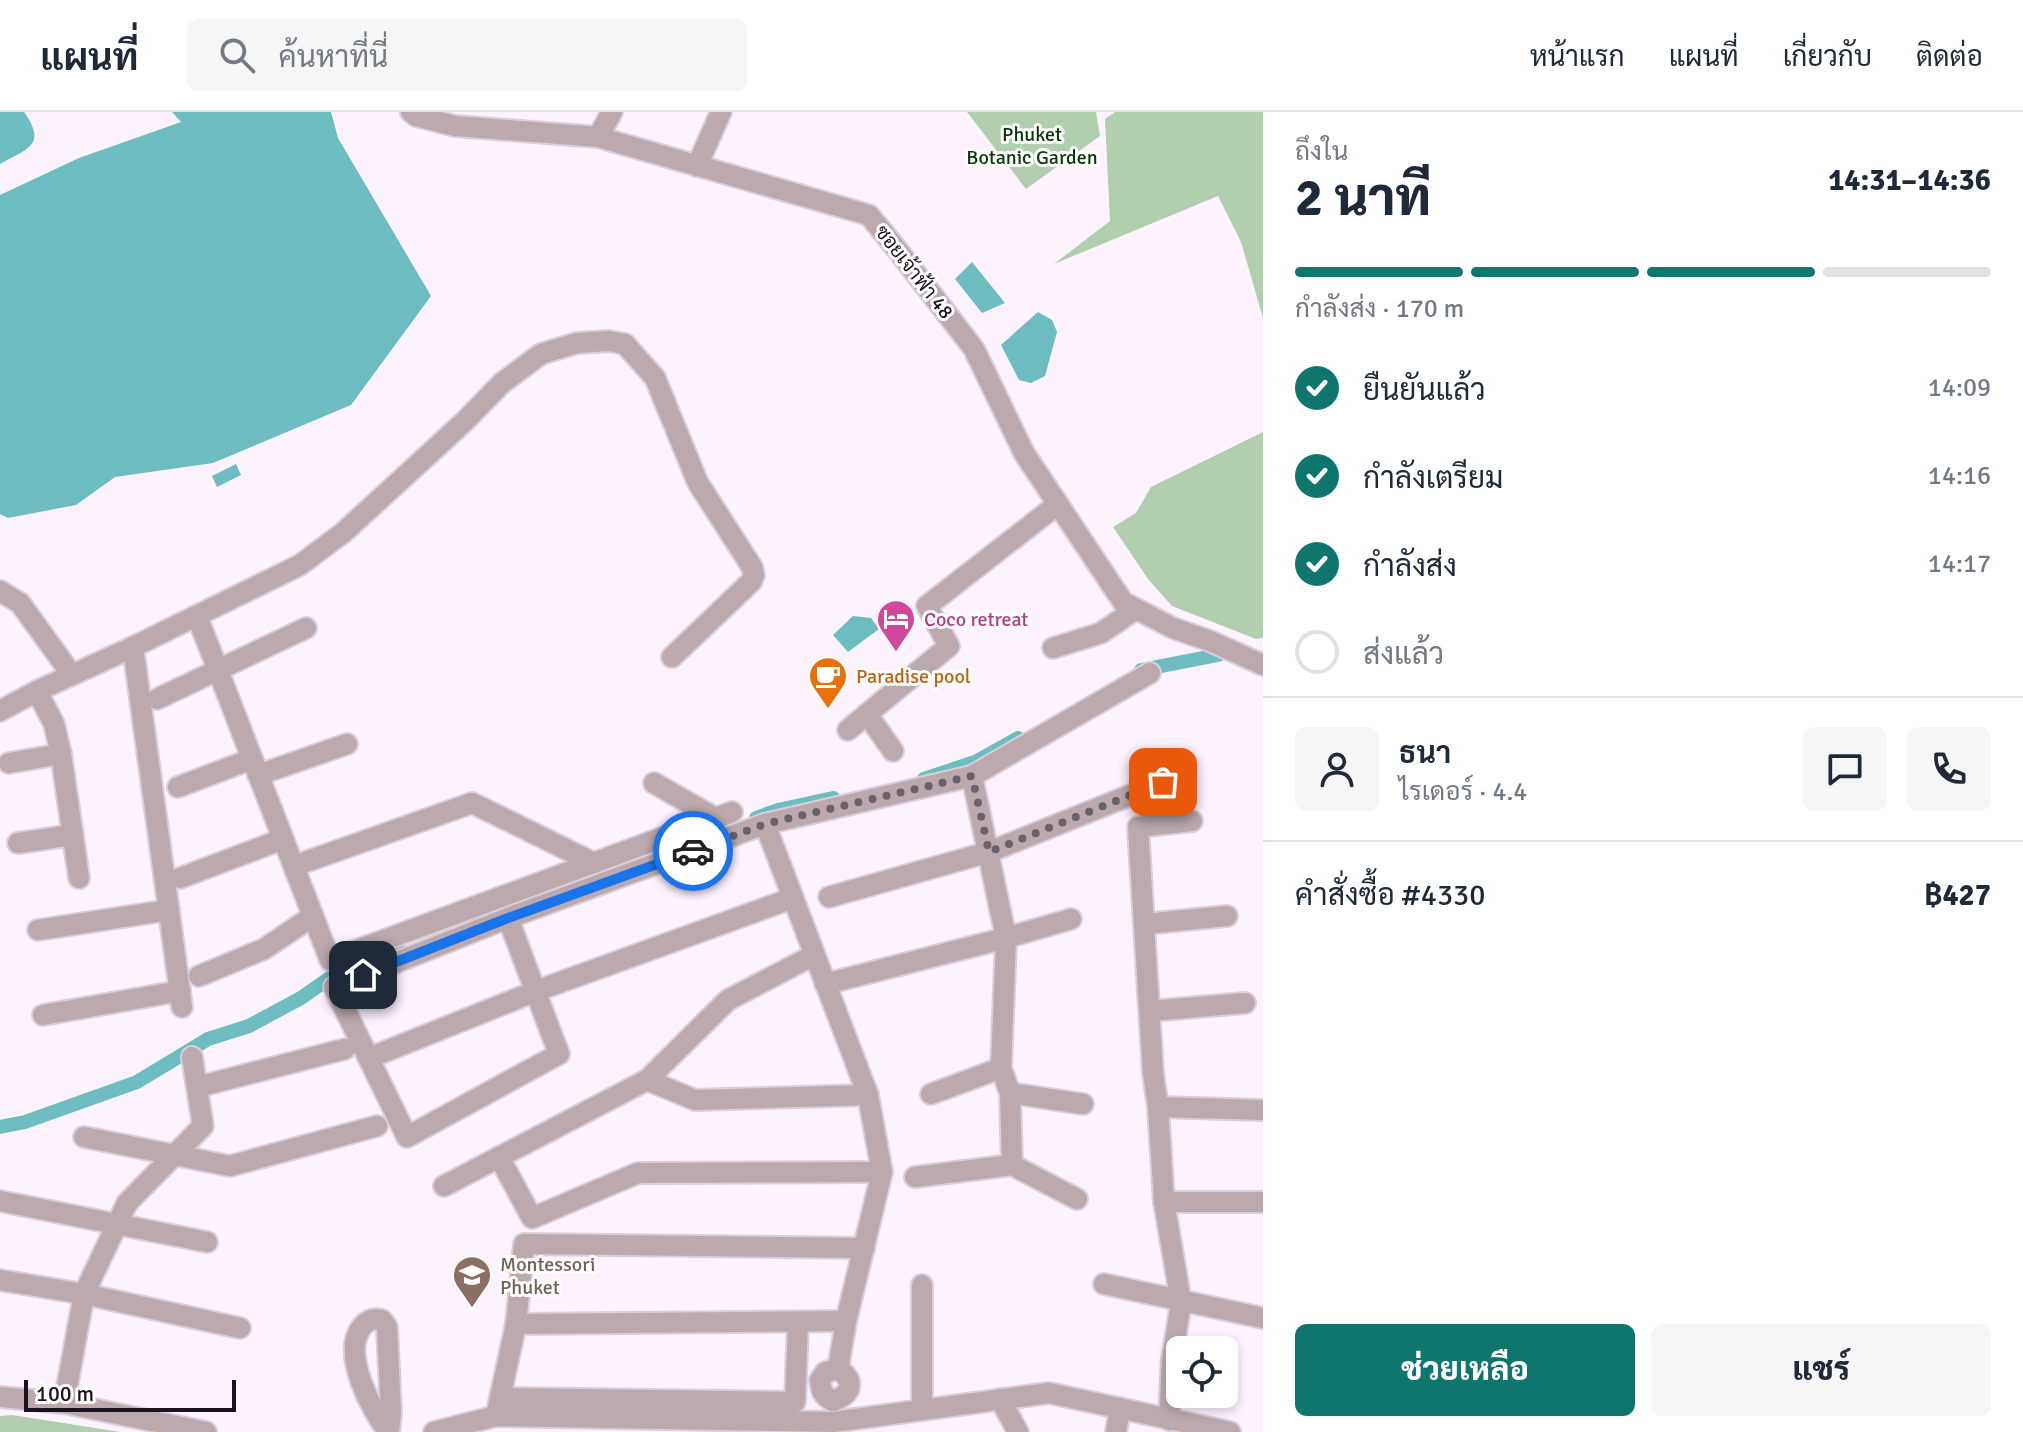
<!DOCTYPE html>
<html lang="th">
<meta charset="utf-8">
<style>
:root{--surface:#fff;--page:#f6f6f7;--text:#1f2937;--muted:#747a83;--line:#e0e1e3;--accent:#0f766e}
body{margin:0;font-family:Signika,Sarabun,sans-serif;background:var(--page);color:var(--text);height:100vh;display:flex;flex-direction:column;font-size:30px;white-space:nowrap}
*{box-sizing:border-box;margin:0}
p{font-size:26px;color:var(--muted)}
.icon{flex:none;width:44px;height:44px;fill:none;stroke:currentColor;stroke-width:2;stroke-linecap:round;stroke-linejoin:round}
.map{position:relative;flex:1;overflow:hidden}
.panel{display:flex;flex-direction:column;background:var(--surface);width:760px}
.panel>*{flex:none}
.controls{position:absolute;left:1166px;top:1224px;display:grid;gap:16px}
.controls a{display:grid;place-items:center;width:72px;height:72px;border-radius:12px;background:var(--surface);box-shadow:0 4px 12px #0003;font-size:40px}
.scale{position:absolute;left:24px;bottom:20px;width:212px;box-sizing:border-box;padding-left:8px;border:4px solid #1a121c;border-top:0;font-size:22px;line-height:28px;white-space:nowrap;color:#1a121c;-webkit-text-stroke:6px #fff;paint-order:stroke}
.pin{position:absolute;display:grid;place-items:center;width:68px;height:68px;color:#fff;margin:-34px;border-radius:16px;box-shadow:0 4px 12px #0006}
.courier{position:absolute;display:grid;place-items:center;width:80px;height:80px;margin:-40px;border:6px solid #1a73e8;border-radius:50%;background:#fff;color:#222;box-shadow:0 2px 10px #0007}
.head em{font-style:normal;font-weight:800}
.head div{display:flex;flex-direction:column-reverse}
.head{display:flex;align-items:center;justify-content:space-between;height:136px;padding:0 32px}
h1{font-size:52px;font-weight:800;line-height:60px}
.bar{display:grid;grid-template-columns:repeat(4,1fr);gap:12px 8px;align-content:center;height:96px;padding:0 32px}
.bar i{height:10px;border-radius:6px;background:var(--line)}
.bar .selected{background:var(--accent)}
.bar p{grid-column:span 4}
.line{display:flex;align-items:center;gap:20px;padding:0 32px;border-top:2px solid var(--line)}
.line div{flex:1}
.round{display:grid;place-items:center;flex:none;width:84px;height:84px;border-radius:12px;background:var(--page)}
ol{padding:0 32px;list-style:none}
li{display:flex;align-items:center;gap:24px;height:88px}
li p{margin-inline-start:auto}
li .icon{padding:8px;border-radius:50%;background:var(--accent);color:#fff;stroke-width:4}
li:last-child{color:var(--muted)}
li i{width:44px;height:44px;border:4px solid var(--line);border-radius:50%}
.cta{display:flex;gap:16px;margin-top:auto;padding:16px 32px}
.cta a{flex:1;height:92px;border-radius:12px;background:var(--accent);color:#fff;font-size:32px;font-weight:800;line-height:92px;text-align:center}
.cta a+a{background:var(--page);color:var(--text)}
header{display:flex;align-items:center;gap:48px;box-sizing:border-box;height:112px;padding:0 40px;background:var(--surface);border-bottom:2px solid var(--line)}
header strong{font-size:38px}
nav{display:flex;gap:44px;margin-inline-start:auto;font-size:28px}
.search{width:560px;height:72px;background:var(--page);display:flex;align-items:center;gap:20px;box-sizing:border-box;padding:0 28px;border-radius:12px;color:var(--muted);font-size:30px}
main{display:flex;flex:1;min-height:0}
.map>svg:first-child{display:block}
.green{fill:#b1cfae}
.water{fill:#6cbcc0}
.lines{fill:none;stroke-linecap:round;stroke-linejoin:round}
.canal{stroke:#6cbcc0;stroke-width:14}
.minor-casing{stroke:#d9cfdb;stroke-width:24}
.minor{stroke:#bba9ad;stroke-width:20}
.done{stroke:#69616b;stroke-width:8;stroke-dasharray:0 14.4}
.route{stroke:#1a73e8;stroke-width:10}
.labels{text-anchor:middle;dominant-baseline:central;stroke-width:6;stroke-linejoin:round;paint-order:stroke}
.park-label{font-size:20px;fill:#09370a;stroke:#fff}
.street-label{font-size:20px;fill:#1a121c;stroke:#fff}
.hotel-label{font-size:20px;fill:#b23c85;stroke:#fff;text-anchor:start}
.food-label{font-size:20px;fill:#c56008;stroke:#fff;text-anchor:start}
.education-label{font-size:20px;fill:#785e54;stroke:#fff;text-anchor:start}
</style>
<header>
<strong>แผนที่</strong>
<div class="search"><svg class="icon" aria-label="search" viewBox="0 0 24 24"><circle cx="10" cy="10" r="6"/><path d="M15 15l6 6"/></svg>ค้นหาที่นี่</div>
<nav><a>หน้าแรก</a><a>แผนที่</a><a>เกี่ยวกับ</a><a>ติดต่อ</a></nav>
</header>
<main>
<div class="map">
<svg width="1263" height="1320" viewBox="0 0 1263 1320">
<rect width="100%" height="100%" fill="#fdf3ff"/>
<g class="green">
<polygon points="967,0 1096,0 1100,24 1026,77"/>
<polygon points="1115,0 1263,0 1263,206 1241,130 1218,84 1054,152 1110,109 1105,7"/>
<polygon points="1263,320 1263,526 1256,527 1172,494 1148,467 1113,415 1136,401 1151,375"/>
<polygon points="12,1303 121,1320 0,1320 0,1304"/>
</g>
<g class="water">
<path d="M0 0H24C47 33 29 36 0 52Z"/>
<polygon points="172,0 331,0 338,26 431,184 351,293 213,351 115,365 76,393 8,406 0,402 0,83 79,46 181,10"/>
<polygon points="972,150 1005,191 982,201 955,167"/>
<polygon points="1038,200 1052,208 1057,220 1045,264 1031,271 1019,268 1001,233"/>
<polygon points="236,352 241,363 217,375 212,364"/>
<polygon points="853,504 871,506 879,517 848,540 833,523"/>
</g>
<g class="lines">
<g class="canal">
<polyline points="1141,558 1218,543"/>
<polyline points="924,667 975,650 1018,626"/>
<polyline points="756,706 778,698 833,686"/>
<polyline points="0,1015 25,1010 137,970 208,927 249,914 301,886 334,863 400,839"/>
</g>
<defs>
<g id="minor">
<polyline points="411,0 416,4 455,14 598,25 869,103 899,140 974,237 1024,341 1123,490 1173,516 1210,529 1263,553"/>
<polyline points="598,25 612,0"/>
<polyline points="697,54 721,0"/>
<polyline points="0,479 20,491 72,563"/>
<polyline points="197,504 330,848 732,700"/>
<polyline points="133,535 182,895"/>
<polyline points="1053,536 1101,521 1136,497"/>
<polyline points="37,579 54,612 61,642 79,766"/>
<polyline points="157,587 306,516"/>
<polyline points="0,599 37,579 133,535 300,453 344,420 465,309 502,271 541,242 577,231 609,229 625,232 655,266 698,371 752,455 754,463 751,470 672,545"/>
<polyline points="867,602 893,639"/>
<polyline points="848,618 949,534 927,494 1058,392"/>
<polyline points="9,651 61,642"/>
<polyline points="258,663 347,632"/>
<polyline points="972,664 1006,826 1001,956 1010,981 1012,1053 1077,1087"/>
<polyline points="654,671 715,706"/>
<polyline points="178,675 252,647"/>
<polyline points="765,712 868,983 882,1060 846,1209 838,1257"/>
<polyline points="18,731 73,723"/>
<polyline points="294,754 472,691 594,751"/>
<polyline points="180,766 283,727"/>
<polyline points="829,785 989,740 1163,670"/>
<polyline points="508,806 559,942 407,1025 334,875 508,806 765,712 972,664 1150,561"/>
<polyline points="1144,812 1227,804"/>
<polyline points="38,818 169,798"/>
<polyline points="199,864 264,837 313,804"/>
<polyline points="825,872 1006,826 1071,807"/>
<polyline points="1150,899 1245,891"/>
<polyline points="43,903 180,879"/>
<polyline points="369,946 536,879 793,786"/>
<polyline points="647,968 695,988 868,983"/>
<polyline points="197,975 345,937"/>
<polyline points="1010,981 1083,992"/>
<polyline points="931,982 1001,956"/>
<polyline points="1158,995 1263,998"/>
<polyline points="84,1025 230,1054 377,1014"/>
<polyline points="499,1045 532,1106 638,1061 882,1060"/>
<polyline points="915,1065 1012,1053"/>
<polyline points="444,1074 647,968 728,888 814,843"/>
<polyline points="0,1089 207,1130"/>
<polyline points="1164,1090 1263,1090"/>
<polyline points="0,1168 84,1182 240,1216"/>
<polyline points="1104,1172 1263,1206"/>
<polyline points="516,1212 846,1209"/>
<polyline points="0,1285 64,1291 206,1320"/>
<polyline points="500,1286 795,1290 798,1210"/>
<polyline points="1000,1287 1018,1320"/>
<path d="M833 1289C823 1284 821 1279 820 1268L826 1260 838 1257"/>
<path d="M833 1289C853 1282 855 1268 838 1257"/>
<polyline points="64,1291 84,1182 127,1091 203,1014 192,945"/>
<polyline points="922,1298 922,1173"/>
<polyline points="496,1304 516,1212 524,1132 864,1136"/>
<polyline points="1169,1308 1172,1248 1181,1190 1164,1090 1158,995 1153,961 1138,715 1192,709"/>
<path d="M389 1320C371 1299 342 1242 361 1216 367 1208 373 1206 382 1208L387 1215 391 1301 389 1320"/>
<polyline points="434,1320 496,1304 833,1310 1049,1281 1230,1320"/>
<polyline points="1116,1320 1120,1296"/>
</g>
</defs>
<use href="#minor" class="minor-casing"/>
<use href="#minor" class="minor"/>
</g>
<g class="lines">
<polyline class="done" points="693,739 765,712 972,664 989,740 1163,670"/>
<polyline class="route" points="363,863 508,806 693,739"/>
</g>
<defs>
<symbol id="hotel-pin" viewBox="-11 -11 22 30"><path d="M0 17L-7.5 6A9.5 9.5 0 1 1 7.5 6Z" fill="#d1479c" stroke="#fff"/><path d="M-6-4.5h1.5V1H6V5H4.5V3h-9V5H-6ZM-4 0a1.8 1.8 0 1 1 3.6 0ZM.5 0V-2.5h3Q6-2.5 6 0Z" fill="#fff"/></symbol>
<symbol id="cafe-pin" viewBox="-11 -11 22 30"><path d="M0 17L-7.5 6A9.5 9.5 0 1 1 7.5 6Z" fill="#e8710a" stroke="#fff"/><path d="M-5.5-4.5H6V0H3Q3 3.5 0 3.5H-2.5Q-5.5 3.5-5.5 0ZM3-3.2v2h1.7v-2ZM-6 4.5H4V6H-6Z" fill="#fff"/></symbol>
<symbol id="school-pin" viewBox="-11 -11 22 30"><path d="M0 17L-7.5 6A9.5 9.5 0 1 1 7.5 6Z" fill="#8d6e63" stroke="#fff"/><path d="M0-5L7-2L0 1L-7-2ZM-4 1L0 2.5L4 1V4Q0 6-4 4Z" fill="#fff"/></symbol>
</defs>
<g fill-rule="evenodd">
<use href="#hotel-pin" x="874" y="485" width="44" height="60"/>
<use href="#cafe-pin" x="806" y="542" width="44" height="60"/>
<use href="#school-pin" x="450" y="1141" width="44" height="60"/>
</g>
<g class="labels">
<g class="park-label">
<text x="1032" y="22">Phuket<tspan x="1032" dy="23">Botanic Garden</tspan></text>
</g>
<g class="street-label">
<text transform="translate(914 160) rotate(52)">ซอยเจ้าฟ้า 48</text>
</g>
<g class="hotel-label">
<text x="924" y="507">Coco retreat</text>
</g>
<g class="food-label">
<text x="856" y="564">Paradise pool</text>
</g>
<g class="education-label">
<text x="500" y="1152">Montessori<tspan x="500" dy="23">Phuket</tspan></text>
</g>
</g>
</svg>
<div class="controls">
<a><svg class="icon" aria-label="locate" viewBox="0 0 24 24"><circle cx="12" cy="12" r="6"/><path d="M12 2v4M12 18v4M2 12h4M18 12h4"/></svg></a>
</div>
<div class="scale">100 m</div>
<div class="pin" style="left:1163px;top:670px;background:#ea580c"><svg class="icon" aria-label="bag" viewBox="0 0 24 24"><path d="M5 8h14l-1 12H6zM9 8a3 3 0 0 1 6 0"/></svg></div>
<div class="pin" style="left:363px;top:863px;background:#1f2937"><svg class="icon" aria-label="home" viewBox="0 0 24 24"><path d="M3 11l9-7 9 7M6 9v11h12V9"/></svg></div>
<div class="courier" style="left:693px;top:739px"><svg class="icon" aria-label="car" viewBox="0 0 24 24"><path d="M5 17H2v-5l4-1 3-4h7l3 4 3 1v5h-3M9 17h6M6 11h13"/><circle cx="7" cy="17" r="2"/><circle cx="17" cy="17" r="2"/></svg></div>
</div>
<section class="panel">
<div class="head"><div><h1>2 นาที</h1><p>ถึงใน</p></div><em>14:31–14:36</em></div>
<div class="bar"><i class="selected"></i><i class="selected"></i><i class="selected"></i><i></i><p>กำลังส่ง · 170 m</p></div>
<ol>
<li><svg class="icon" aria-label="check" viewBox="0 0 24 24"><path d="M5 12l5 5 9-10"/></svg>ยืนยันแล้ว<p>14:09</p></li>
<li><svg class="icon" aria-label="check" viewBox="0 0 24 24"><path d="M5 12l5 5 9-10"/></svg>กำลังเตรียม<p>14:16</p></li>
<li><svg class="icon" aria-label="check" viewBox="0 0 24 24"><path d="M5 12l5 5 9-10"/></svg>กำลังส่ง<p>14:17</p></li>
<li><i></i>ส่งแล้ว</li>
</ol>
<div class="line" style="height:144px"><a class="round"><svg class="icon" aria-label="person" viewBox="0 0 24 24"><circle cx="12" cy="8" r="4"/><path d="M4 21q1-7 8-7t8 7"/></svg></a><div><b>ธนา</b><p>ไรเดอร์ · 4.4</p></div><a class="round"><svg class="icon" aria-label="chat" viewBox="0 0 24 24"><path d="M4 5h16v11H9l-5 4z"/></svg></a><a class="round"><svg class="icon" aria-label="phone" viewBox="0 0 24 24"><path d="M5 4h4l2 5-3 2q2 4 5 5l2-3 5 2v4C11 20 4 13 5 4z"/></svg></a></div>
<div class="line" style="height:104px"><div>คำสั่งซื้อ #4330</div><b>฿427</b></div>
<div class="cta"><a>ช่วยเหลือ</a><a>แชร์</a></div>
</section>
</main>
